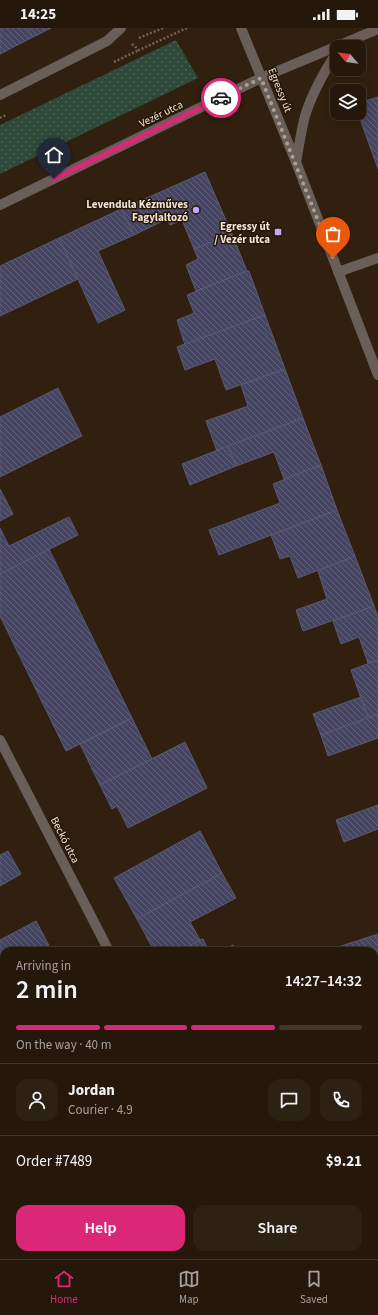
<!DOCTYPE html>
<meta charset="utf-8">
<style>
:root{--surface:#25180b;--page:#2d2114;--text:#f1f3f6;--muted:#a3a09d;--line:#42372c;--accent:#db2777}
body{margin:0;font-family:"Source Sans 3",sans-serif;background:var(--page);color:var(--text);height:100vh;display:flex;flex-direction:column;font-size:15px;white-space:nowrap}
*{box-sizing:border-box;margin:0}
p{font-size:13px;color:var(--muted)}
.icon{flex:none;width:22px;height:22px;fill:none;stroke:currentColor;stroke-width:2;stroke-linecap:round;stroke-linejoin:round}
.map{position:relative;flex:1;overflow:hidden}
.panel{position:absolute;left:0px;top:919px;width:378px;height:312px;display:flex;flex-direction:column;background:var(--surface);border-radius:12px 12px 0 0;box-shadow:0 2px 10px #0003,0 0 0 1px var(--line)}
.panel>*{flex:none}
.needle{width:26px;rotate:298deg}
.fabs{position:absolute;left:330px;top:12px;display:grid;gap:8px}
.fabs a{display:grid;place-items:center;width:36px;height:36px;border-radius:8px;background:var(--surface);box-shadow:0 2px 10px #0003,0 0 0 1px var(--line);font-size:20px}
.pin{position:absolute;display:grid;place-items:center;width:34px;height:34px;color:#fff;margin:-41px -17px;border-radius:50% 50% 50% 0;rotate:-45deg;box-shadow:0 0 4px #0007}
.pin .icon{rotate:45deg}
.courier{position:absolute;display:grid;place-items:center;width:40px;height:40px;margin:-20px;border:3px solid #db2777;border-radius:50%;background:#fff;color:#222;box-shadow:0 1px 5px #0007}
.overview em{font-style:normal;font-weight:600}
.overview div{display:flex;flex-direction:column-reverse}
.overview{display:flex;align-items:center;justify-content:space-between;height:68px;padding:0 16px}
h1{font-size:26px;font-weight:600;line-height:30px}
.bar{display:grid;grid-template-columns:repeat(4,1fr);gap:6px 4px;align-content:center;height:48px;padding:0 16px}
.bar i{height:5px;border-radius:3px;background:var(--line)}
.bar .active{background:var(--accent)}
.bar p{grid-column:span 4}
.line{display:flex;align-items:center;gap:10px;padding:0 16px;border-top:1px solid var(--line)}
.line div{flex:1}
.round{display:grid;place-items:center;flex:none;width:42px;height:42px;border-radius:12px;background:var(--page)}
.button{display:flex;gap:8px;margin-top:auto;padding:8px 16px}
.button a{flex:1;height:46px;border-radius:12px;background:var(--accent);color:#fff;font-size:16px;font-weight:600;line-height:46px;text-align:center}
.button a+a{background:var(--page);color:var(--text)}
.status{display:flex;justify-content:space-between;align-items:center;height:28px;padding:0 20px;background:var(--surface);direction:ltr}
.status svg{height:11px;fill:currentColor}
.tab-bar{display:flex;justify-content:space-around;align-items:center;height:56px;border-top:1px solid var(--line);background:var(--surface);font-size:11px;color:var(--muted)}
.tab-bar a{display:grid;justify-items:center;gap:2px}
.tab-bar .active{color:var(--accent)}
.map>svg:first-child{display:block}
.grass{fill:url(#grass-dots)}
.building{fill:url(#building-back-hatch);stroke:#595971}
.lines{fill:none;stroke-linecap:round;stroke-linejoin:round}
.path{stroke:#716253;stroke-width:2.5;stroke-dasharray:2 2;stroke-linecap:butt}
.service{stroke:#6a5f58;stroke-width:10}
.minor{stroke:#6a5f58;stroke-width:10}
.tertiary{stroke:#6a5f58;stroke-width:10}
.done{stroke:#ad9f92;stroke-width:4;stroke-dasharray:0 7.2}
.route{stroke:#db2777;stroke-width:5}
.poi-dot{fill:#c0a8f4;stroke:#271606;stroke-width:1.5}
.labels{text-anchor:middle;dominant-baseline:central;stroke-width:3;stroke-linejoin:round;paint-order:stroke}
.street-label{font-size:11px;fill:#f0e4d9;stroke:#271606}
.poi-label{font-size:11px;font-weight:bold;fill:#f0e4d9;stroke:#271606;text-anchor:end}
</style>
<div class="status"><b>14:25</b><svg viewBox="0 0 49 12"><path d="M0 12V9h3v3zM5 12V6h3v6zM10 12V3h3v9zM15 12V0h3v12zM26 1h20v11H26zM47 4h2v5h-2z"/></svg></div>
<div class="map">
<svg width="378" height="1231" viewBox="0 0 378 1231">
<defs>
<pattern id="grass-dots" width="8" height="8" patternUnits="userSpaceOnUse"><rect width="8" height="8" fill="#2e4938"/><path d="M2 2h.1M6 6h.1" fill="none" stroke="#4d6354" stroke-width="1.8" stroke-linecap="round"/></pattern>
<pattern id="building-back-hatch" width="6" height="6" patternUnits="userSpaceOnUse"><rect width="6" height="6" fill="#454563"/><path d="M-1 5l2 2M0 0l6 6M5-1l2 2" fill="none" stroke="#606079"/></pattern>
</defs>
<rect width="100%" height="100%" fill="#31200f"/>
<polygon class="grass" points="176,12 198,50 0,146 0,97"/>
<g class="building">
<polygon points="0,0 28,0 33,9 0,26"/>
<polygon points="28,0 51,0 33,9"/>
<polygon points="378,69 378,141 358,85 359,75"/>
<polygon points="205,144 232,206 194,221 182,192 170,197 156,166"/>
<polygon points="156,166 167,191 134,207 121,181"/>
<polygon points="121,181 134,207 98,223 125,282 98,295 59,210"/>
<polygon points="232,206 247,243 196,263 186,237 198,231 194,221"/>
<polygon points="59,210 78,251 0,288 0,238"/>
<polygon points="247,243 249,243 265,287 185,317 177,292 194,285 187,267"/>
<polygon points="265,287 285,341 226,362 215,331 185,342 177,319"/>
<polygon points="285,341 303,390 217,423 206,393 248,378 241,357"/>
<polygon points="58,360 82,408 0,449 0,389"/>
<polygon points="303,390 321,437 284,451 274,424 236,438 228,418"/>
<polygon points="228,418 236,438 190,457 182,436"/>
<polygon points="321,437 337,482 219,527 209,502 280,475 273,456"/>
<polygon points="0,461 13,486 0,493"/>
<polygon points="337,482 355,528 298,550 290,528 280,531 271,507"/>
<polygon points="69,489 78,507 0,546 0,500 9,518"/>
<polygon points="49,521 132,690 66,723 0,588 0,546"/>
<polygon points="355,528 374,578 303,603 296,582 327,571 318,543"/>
<polygon points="374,578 378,589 378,632 368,635 359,609 341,616 333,593"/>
<polygon points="378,632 378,686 368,690 351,642"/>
<polygon points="361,669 368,690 321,707 313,686"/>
<polygon points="378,686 378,710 328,728 321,707"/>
<polygon points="132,690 152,731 100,757 80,716"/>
<polygon points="185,714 207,760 128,800 117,778 112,781 100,757"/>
<polygon points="378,777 378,801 344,814 336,792"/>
<polygon points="200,803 222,845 137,891 114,850"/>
<polygon points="8,823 21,846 0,858 0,827"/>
<polygon points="222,845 236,870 190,894 200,912 179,923 154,923 137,891"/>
<polygon points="36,893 52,923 4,923 4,959 0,961 0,912"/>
<polygon points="378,906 378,931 374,932 374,923 340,923 338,919"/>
<polygon points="203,911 209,923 179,923 200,912"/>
<polygon points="233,917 236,923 221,923"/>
<polygon points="4,959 4,991 0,993 0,961"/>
<polygon points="378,1017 378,1033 374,1025 374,1019"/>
<polygon points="374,1025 378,1033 378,1070 374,1072"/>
<polygon points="4,1188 4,1227 52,1227 54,1231 0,1231 0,1191"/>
<polygon points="52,1227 81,1227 74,1231 54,1231"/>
</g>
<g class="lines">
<g class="path">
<polyline points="139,10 163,0"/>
<polyline points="132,16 139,22 187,0"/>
<polyline points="114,34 139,22"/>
<polyline points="0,90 6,87"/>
</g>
<polyline class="service" points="0,67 107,13 121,0"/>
<g class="minor">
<path d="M296 134C299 119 301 103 305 88 312 65 324 44 337 24"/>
<polyline points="338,244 378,230"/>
<polyline points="0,712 109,923"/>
<polyline points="374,1131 378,1129"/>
<polyline points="174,1231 182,1227"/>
</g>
<g class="tertiary">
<polyline points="241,0 296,134 378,347"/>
<polyline points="0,177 261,50 378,1"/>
</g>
</g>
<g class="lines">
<polyline class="done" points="221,70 261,50 333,230"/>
<polyline class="route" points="54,151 221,70"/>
</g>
<g class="poi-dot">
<circle cx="196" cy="182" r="4"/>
<rect x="274" y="200" width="8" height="8" rx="2"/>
</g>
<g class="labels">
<g class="street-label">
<text transform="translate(280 62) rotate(68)">Egressy út</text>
<text transform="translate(161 86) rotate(-26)">Vezér utca</text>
<text transform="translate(65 812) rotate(63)">Beckó utca</text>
</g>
<g class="poi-label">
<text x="188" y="176">Levendula Kézműves<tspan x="188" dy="13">Fagylaltozó</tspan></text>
<text x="270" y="198">Egressy út<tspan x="270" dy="13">/ Vezér utca</tspan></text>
</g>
</g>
</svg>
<div class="fabs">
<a><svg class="needle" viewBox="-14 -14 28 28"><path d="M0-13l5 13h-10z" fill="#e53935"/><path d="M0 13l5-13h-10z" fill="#a3a09d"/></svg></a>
<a><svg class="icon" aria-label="layers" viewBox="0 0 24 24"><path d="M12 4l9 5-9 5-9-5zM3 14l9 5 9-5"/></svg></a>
</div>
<div class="pin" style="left:333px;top:230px;background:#ea580c"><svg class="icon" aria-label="bag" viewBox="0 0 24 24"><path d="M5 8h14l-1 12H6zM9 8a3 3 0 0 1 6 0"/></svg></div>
<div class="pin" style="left:54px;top:151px;background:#1f2937"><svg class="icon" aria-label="home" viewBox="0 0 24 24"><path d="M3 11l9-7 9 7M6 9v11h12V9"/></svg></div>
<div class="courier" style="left:221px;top:70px"><svg class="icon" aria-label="car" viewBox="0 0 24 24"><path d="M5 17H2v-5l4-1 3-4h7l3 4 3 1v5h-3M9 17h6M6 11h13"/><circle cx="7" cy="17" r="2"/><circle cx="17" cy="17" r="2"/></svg></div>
<section class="panel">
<div class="overview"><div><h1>2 min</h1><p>Arriving in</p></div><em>14:27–14:32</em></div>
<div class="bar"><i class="active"></i><i class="active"></i><i class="active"></i><i></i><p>On the way · 40 m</p></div>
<div class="line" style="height:72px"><a class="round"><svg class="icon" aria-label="person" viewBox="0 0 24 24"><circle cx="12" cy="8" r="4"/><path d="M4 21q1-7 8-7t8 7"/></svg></a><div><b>Jordan</b><p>Courier · 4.9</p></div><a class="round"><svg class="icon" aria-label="chat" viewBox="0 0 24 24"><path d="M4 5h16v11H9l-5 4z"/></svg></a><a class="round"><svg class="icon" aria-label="phone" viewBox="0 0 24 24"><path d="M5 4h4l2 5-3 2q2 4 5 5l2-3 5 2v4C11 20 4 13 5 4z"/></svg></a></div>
<div class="line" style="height:52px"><div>Order #7489</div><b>$9.21</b></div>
<div class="button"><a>Help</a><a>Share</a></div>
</section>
</div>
<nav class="tab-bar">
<a class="active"><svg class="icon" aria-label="home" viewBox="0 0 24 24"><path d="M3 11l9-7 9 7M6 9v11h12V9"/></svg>Home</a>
<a><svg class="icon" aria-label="map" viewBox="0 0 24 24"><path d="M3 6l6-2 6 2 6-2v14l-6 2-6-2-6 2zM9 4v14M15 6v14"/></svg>Map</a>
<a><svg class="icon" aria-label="saved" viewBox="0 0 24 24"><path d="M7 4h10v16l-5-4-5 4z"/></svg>Saved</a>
</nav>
